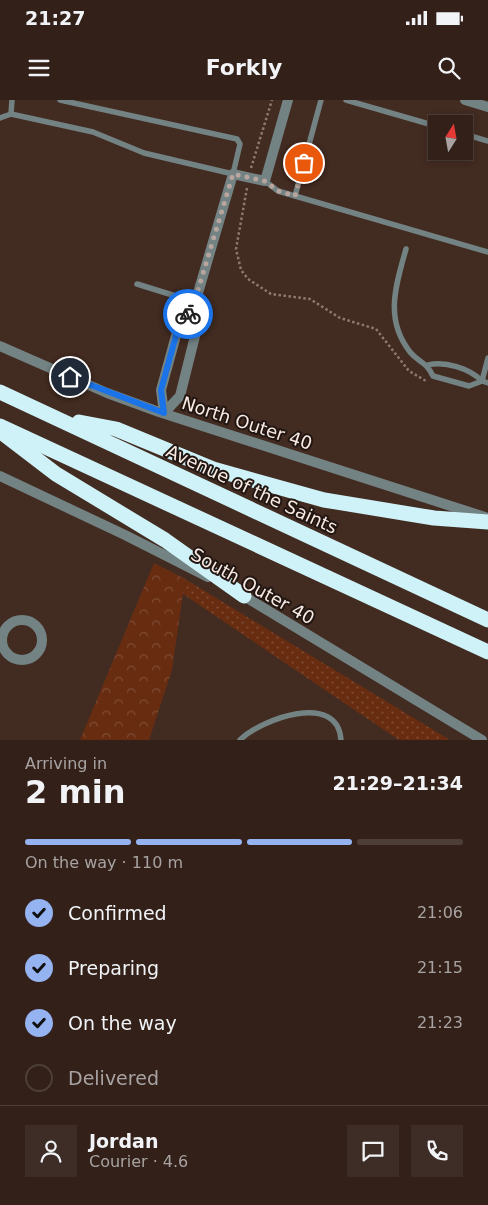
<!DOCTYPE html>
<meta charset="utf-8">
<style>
:root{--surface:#322019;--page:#3d2d26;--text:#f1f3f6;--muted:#a8a3a2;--line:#4d3e38;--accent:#95b2f1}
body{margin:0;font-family:"DejaVu Sans",sans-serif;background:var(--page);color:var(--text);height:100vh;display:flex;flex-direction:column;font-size:19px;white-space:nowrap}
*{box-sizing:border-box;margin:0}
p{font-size:16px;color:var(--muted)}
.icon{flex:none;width:28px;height:28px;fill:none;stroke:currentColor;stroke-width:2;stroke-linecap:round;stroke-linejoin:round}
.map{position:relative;height:640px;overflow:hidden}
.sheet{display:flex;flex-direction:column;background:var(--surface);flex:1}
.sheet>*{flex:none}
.needle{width:32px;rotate:11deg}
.controls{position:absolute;left:428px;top:15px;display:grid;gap:10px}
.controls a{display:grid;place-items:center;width:45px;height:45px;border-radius:0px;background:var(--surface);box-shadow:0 2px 8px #0003,0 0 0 1px var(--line);font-size:25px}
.pin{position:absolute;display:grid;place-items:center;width:42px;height:42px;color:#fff;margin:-21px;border:2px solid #fff;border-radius:50%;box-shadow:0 1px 5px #0007}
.courier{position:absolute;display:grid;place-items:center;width:50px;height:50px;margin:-25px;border:4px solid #1a73e8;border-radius:50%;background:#fff;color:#222;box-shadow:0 1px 6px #0007}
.headline em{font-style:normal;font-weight:800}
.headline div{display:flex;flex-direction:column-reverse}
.headline{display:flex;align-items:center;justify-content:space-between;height:85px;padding:0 25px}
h1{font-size:32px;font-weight:800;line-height:38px}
.bar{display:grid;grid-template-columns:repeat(4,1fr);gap:8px 5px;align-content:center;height:60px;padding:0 25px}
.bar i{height:6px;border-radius:4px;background:var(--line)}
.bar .current{background:var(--accent)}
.bar p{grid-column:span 4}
.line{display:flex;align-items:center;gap:12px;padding:0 25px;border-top:1px solid var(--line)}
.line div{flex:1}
.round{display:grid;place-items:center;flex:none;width:52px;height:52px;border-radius:0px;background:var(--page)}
ol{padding:0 25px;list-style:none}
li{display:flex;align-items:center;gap:15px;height:55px}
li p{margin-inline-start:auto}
li .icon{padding:5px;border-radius:50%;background:var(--accent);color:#111;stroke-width:4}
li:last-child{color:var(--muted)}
li i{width:28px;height:28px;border:2px solid var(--line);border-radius:50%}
.status{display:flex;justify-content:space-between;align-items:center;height:35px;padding:0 25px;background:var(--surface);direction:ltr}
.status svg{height:14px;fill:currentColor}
header{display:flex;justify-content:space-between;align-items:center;height:65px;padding:0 25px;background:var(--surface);font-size:22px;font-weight:800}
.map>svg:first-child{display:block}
.grass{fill:url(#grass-dots)}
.forest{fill:url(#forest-crowns)}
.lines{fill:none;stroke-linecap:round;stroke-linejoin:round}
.path{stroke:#8d7970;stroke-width:2.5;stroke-dasharray:2.5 2.5;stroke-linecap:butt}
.service{stroke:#738283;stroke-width:5.5}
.minor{stroke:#738283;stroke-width:10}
.tertiary{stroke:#738283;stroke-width:10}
.motorway{stroke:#cef2f7;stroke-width:15}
.done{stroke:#b8a69e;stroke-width:5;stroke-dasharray:0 9}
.route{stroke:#1a73e8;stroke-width:6}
.labels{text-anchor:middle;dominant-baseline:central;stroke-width:4;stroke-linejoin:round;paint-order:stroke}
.street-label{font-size:18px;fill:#f8e9e2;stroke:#211612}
</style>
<div class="status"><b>21:27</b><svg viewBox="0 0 49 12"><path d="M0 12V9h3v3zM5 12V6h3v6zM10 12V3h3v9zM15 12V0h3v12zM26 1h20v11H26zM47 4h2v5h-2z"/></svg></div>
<header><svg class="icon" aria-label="menu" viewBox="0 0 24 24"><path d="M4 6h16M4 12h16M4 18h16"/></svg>Forkly<svg class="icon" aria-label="search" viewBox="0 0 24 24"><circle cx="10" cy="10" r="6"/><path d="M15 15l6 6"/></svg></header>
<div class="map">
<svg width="488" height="640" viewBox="0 0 488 640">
<defs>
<pattern id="grass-dots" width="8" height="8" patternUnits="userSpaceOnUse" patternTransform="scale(1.25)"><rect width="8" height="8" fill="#682d11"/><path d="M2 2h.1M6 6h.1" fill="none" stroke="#7e4b33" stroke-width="1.8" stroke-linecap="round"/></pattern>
<pattern id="forest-crowns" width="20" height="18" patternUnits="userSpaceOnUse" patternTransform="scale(1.25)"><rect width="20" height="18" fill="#682d11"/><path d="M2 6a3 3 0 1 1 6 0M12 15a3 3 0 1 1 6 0" fill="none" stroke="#7e4b33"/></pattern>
</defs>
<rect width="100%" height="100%" fill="#422b21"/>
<polygon class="grass" points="185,479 450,640 399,640 183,494"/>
<polygon class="forest" points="154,463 185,479 172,570 149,640 80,640"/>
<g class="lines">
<g class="path">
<polyline points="251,68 272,0"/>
<polyline points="247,88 236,149 241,170 248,179 271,194 310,199 340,218 376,229 409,271 426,281"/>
</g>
<g class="service">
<polyline points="12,0 11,14 93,32 144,53 233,74 240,44 237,39 60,0"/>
<polyline points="346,0 436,26"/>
<polyline points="0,18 11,14"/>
<polyline points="464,34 488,41"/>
<polyline points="265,81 278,91 488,152"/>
<polyline points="295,96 321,0"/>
<path d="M406 149C396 185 384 219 410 252 418 262 426 261 433 276L469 286 482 281C469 268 445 261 428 265"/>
<polyline points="137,184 195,202"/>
<polyline points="488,258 482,281 488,283"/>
<path d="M240 640C261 619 338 591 341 640"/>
</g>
<g class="minor">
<polyline points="465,0 488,7"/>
<polyline points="193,210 233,74 265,81 288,0"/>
<polygon points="193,210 198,224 180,296 164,313 161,290 180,221"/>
<circle cx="22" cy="540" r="20"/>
</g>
<g class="tertiary">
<polyline points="0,246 107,293 159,312 485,417"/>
<polyline points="0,376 125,435 208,477"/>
<polyline points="239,493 482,640"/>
</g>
<g class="motorway">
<polyline points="0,292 488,520"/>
<polyline points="79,322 116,329 213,369 324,400 434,418 488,422"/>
<polyline points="0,326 488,552"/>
<polyline points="5,335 56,374 165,440 244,496"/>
</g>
</g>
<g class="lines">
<polyline class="done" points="188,214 192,210 233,74 265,81 278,91 295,96 304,63"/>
<polyline class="route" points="70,277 164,313 161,290 180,221 188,214"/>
</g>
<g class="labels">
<g class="street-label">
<text transform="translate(247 323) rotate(18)">North Outer 40</text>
<text transform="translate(252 389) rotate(25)">Avenue of the Saints</text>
<text transform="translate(253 486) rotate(29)">South Outer 40</text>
</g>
</g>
</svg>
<div class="controls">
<a><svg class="needle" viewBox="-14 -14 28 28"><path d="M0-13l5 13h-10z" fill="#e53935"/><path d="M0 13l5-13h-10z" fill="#a8a3a2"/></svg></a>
</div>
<div class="pin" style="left:304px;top:63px;background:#ea580c"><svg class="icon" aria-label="bag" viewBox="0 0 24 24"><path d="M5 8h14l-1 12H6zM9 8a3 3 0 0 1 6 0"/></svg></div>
<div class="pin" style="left:70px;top:277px;background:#1f2937"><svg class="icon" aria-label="home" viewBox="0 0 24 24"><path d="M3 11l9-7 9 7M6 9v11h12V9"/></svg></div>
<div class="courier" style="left:188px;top:214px"><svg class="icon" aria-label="bike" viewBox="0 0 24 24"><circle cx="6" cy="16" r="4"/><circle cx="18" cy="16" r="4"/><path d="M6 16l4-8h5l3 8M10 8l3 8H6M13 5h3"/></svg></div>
</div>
<section class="sheet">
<div class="headline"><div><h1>2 min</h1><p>Arriving in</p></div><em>21:29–21:34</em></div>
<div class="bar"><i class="current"></i><i class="current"></i><i class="current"></i><i></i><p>On the way · 110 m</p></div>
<ol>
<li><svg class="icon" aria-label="check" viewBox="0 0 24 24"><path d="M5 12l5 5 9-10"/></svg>Confirmed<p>21:06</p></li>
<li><svg class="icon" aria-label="check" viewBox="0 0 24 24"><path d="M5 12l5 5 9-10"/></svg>Preparing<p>21:15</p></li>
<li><svg class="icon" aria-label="check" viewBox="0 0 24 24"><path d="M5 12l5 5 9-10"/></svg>On the way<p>21:23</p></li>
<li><i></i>Delivered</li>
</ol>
<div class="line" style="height:90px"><a class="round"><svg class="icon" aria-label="person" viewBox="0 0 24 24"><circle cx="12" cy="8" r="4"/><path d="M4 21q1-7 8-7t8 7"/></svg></a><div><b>Jordan</b><p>Courier · 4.6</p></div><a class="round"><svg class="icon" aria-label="chat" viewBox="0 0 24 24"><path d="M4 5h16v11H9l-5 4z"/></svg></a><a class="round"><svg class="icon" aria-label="phone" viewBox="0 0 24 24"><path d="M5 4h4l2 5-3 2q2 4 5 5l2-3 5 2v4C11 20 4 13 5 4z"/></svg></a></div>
</section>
